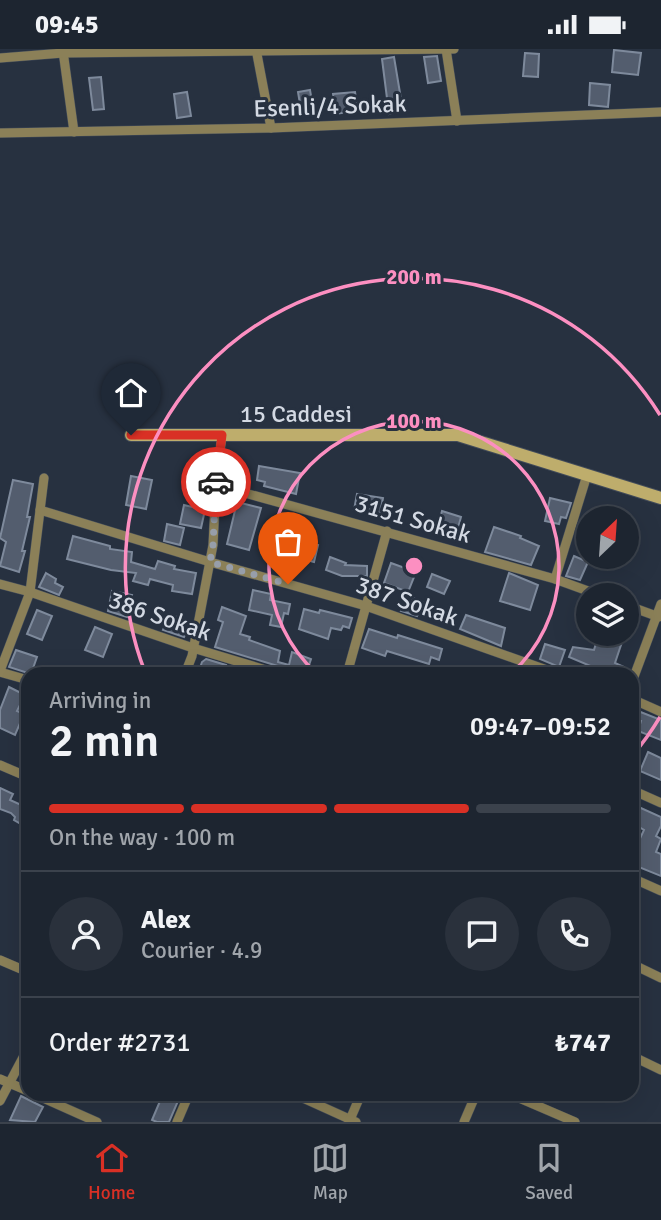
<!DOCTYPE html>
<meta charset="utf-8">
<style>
:root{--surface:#1d2530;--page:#2a313c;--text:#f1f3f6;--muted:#a0a5ab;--line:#3b424c;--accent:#d93025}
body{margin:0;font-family:Signika,sans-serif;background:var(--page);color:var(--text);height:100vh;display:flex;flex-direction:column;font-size:26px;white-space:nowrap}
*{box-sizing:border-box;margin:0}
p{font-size:23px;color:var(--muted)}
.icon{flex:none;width:38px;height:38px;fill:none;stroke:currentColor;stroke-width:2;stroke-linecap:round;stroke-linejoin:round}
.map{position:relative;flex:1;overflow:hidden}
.drawer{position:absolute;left:21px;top:618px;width:618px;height:434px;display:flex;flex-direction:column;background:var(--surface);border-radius:21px;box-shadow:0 7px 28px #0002,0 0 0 2px var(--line)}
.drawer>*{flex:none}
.needle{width:46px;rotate:25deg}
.fabs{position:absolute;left:576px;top:457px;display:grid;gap:14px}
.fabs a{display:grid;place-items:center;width:63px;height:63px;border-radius:50%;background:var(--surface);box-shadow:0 7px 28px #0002,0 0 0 2px var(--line);font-size:35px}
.pin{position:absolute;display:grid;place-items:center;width:60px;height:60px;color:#fff;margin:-72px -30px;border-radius:50% 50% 50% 0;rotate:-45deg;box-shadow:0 0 7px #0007}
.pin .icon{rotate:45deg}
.courier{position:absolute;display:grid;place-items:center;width:70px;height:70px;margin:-35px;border:5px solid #d93025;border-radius:50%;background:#fff;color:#222;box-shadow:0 2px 9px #0007}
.summary em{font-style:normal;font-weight:600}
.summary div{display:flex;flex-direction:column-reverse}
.summary{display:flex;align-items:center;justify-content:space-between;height:119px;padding:0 28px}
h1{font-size:46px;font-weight:600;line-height:52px}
.bar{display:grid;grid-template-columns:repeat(4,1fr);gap:10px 7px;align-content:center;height:84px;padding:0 28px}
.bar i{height:9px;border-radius:5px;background:var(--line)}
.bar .selected{background:var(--accent)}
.bar p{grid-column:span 4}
.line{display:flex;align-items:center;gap:18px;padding:0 28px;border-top:2px solid var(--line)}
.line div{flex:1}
.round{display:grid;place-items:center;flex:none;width:74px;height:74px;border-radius:37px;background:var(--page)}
.status{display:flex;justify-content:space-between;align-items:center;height:49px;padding:0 35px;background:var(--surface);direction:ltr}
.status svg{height:19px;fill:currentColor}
.menu{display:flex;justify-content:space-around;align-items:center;height:98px;border-top:2px solid var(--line);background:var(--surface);font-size:19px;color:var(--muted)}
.menu a{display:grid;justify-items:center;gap:4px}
.menu .selected{color:var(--accent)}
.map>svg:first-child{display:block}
.building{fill:#535d6e;stroke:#7e8a9c;stroke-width:2}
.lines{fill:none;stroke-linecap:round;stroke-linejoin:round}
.street-casing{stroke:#434c5a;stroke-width:10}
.secondary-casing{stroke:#434c5a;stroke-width:14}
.street{stroke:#8b8058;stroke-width:9}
.secondary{stroke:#bead6c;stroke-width:12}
.done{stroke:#979eaa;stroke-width:7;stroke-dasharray:0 12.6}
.route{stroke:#d93025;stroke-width:9}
.ring{fill:none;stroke:#fc8fc1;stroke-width:3.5}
.labels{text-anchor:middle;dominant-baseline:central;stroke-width:6;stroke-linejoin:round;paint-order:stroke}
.street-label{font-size:24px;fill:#d3d9e3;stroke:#273140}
.centre{fill:#fc8fc1;stroke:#273140;stroke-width:3.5}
.ring-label{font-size:21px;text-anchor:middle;font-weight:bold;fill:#fc8fc1;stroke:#273140;stroke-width:6;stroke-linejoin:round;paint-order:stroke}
</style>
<div class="status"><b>09:45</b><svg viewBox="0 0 49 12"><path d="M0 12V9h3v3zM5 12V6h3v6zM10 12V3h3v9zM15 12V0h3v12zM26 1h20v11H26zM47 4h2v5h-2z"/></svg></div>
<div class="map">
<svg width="661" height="1073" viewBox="0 0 661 1073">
<rect width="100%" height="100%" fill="#273140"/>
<g class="building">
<polygon points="614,1 641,4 638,26 612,23"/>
<polygon points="525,4 539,5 538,28 523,27"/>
<polygon points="437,7 441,32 428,34 424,8"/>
<polygon points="394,8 403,62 389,65 382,10"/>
<polygon points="101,28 104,60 93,61 89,29"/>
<polygon points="590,34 610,36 608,58 589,56"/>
<polygon points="310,41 314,65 302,67 298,43"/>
<polygon points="187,43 191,67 177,69 174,45"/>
<polygon points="355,43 358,62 335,65 333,45"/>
<polygon points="259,417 300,424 296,445 264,437 265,433 257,431"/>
<polygon points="131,427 152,431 146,460 126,456"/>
<polygon points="13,431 33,435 27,468 30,468 22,502 25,502 19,523 0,517 6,493 0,489"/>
<polygon points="357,445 383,449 380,466 354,461"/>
<polygon points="550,449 571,454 566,469 561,468 559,475 545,472"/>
<polygon points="237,453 261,459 249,501 227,495"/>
<polygon points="184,456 205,461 201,479 180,475"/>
<polygon points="442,462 461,468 455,490 436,484"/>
<polygon points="285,465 303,469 298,493 280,490"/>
<polygon points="167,475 184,479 180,496 164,492"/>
<polygon points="494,478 521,487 520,489 539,497 531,516 485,503"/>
<polygon points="73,487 110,497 110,500 132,503 131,513 155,520 158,512 175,517 174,520 196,524 192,545 172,542 173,536 150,530 148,536 133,532 136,524 111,521 67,510"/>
<polygon points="303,493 318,496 314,513 299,509"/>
<polygon points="574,507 588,513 580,531 566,527"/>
<polygon points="330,508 346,514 345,516 367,517 367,527 342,527 326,521"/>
<polygon points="391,514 416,523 408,543 384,534"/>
<polygon points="46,524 56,530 55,534 63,538 59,546 39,538"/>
<polygon points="509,524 538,536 530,561 500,552"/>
<polygon points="432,525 450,532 444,545 427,538"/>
<polygon points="253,541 271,545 270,551 290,555 288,565 284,564 281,578 270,576 272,566 249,561"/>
<polygon points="112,542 132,546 127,568 108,562"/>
<polygon points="408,547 423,553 417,567 401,562"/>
<polygon points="222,558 246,567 240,585 250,588 249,591 280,602 278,613 289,616 292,603 311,610 306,625 290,625 281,618 215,598 223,573 218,571"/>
<polygon points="304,560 319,564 320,561 352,569 349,579 343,577 341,581 331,579 328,590 299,580"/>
<polygon points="37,561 52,567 42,591 27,585"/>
<polygon points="170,565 190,574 184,588 163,581"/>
<polygon points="466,566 505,579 501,597 460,580"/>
<polygon points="95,578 112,585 103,608 85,601"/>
<polygon points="369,580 397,589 398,586 442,600 439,611 431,608 429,615 387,602 385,607 362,599"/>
<polygon points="599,584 625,584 615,614 624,618 621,625 598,625 600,621 569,608 573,598 594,601"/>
<polygon points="545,595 565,601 559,618 540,610"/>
<polygon points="16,601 37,608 31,625 9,618"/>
<polygon points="206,610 226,616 223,625 198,625 202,613"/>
<polygon points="9,638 25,646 17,662 24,665 15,686 0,679 0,661"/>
<polygon points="638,662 661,671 661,691 638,682 641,672 635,670"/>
<polygon points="648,703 661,709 661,731 640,722"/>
<polygon points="0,739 13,745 10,751 28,759 21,775 14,771 15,768 11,764 0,760"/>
<polygon points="632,755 661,768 661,777 656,787 661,790 656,803 661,805 661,827 639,818 637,824 632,822 632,797 636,798 644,781 632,774"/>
<polygon points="163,1045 181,1045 169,1073 157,1073 152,1071"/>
<polygon points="21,1047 43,1058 35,1073 10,1071"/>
</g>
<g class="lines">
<defs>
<g id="street">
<polyline points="256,0 271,79"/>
<polyline points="446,0 457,72"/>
<polyline points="63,2 74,83"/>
<polyline points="0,9 63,4 454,0"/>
<polyline points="0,84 271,79 661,63"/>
<polyline points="216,436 555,530 599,546"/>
<polyline points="40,461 210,513 366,557 558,625"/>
<polyline points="555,530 587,426"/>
<polyline points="0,535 30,543 193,599 279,625"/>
<polyline points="626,556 659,568"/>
<polyline points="0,622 30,543 44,429"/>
<polyline points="0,623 28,631"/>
<polyline points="185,625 192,607 213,496 216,436 222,386"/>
<polyline points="347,625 387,482"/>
<polyline points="632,633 661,555"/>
<polyline points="632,650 661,663"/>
<polyline points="0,716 28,728"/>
<polyline points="632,741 661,754"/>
<polyline points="632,829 661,842"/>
<polyline points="0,911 28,923"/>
<polyline points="632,915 661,929"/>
<polyline points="632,1007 661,1021"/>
<polyline points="0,1030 28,1042"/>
<polyline points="34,1045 97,1073"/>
<polyline points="294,1045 356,1073"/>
<polyline points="510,1045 575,1073"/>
<polyline points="0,1052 28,999"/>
<polyline points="177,1073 189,1045"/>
<polyline points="349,1073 361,1045"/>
<polyline points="464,1073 476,1045"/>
</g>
<polyline id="secondary" points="131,386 458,386 661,449"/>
</defs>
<use href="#street" class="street-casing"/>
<use href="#secondary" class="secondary-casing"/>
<use href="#street" class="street"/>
<use href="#secondary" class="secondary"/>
</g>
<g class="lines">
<polyline class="done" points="216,433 213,496 210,513 288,535"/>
<polyline class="route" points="131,386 222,386 216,433"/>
</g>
<g class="ring">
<path d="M316 624A145 145 0 1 1 512 624"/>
<path d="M660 668A289 289 0 0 1 632 707M145 623A289 289 0 0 1 660 366"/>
</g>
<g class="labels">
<g class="street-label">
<text transform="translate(330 57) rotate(-2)">Esenli/4 Sokak</text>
<text x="296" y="365">15 Caddesi</text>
<text transform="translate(413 470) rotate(16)">3151 Sokak</text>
<text transform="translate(407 552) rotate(19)">387 Sokak</text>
<text transform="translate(160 567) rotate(19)">386 Sokak</text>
</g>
</g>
<circle cx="414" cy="517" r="10" class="centre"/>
<g class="ring-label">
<text x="414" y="235">200 m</text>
<text x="414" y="379">100 m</text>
</g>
</svg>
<div class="fabs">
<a><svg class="needle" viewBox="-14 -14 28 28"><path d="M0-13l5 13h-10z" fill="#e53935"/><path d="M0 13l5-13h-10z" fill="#a0a5ab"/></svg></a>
<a><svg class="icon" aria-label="layers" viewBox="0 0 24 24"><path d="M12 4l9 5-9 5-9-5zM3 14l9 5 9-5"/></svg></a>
</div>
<div class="pin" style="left:288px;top:535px;background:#ea580c"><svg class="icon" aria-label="bag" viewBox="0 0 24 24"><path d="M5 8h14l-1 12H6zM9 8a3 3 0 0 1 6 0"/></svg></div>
<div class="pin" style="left:131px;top:386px;background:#1f2937"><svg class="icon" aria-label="home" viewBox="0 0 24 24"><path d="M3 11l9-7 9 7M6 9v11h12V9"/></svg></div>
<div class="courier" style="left:216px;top:433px"><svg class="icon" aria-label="car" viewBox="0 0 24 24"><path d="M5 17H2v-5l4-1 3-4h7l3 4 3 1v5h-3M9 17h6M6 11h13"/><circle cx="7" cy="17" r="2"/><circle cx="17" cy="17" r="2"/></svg></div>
<section class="drawer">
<div class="summary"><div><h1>2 min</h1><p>Arriving in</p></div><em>09:47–09:52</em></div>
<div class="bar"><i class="selected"></i><i class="selected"></i><i class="selected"></i><i></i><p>On the way · 100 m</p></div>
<div class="line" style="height:126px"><a class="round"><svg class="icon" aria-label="person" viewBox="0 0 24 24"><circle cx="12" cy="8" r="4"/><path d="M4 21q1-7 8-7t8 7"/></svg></a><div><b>Alex</b><p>Courier · 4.9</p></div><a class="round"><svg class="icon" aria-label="chat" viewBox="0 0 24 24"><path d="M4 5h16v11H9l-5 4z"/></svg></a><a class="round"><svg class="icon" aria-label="phone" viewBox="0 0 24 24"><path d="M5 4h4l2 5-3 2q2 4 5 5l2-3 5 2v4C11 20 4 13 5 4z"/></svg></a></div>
<div class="line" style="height:91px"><div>Order #2731</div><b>₺747</b></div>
</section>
</div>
<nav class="menu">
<a class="selected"><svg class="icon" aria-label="home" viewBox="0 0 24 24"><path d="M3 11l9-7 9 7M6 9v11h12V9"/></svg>Home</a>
<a><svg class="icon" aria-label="map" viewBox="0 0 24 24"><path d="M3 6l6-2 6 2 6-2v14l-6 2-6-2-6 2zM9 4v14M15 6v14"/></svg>Map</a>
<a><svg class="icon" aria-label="saved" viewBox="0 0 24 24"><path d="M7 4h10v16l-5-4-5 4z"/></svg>Saved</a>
</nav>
